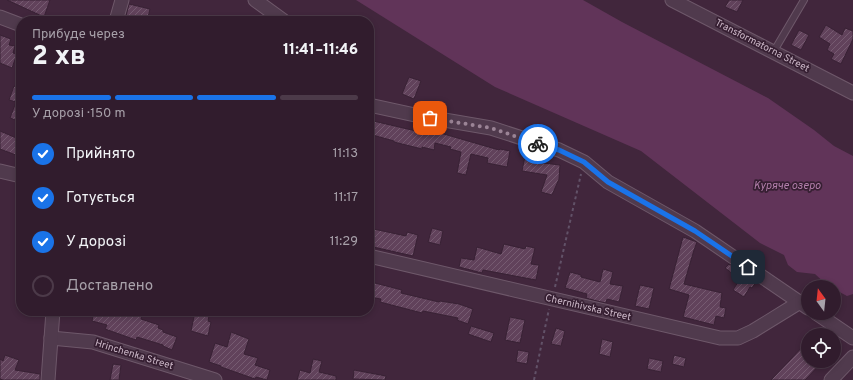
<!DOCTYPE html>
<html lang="uk">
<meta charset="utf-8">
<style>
:root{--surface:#311c2d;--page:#3d2939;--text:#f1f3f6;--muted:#a8a1aa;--line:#4c3a49;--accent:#1a73e8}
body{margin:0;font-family:Overpass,sans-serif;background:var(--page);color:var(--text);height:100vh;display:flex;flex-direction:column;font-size:15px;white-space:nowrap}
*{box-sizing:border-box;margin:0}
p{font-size:13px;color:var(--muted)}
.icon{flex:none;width:22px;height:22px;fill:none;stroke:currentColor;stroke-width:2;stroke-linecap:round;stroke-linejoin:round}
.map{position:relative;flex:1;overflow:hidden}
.drawer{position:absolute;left:16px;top:16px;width:358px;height:300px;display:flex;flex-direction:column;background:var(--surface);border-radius:16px;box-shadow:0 2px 6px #0003,0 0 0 1px var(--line)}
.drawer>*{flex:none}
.needle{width:26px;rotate:345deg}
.fabs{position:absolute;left:801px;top:280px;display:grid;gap:8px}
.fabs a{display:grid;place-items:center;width:40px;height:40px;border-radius:50%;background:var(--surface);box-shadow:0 2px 6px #0003,0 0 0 1px var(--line);font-size:20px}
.pin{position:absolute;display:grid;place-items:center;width:34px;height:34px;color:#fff;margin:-17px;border-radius:8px;box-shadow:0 2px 6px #0006}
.courier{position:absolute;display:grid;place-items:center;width:40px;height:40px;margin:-20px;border:3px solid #1a73e8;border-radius:50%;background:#fff;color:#222;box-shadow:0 1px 5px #0007}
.overview em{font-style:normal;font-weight:800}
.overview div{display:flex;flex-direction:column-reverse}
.overview{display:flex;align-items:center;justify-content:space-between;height:68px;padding:0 16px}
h1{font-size:26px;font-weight:800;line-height:30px}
.bar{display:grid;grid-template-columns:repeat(4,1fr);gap:6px 4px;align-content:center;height:48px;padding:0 16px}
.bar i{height:5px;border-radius:3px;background:var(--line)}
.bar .on{background:var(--accent)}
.bar p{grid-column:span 4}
ol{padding:0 16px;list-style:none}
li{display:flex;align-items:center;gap:12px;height:44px}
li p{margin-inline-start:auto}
li .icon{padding:4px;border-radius:50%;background:var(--accent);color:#fff;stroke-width:4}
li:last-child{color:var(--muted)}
li i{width:22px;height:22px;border:2px solid var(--line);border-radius:50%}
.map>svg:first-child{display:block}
.water{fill:#613459}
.building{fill:url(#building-hatch);stroke:#382134}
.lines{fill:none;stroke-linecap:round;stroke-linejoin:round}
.service-casing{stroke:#6e586a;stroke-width:8}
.minor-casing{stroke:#6e586a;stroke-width:15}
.path{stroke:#625268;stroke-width:2;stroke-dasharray:3 3;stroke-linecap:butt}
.service{stroke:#503a4d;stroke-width:6}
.minor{stroke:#503a4d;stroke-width:13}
.done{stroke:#9b8496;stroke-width:4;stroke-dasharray:0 7.2}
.route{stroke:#1a73e8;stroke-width:5}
.labels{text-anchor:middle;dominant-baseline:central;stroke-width:3.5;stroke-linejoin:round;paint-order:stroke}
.street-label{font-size:10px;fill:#cbb7c7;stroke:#361f32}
.water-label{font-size:11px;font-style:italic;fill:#b27eaa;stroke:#361f32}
</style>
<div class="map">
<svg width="853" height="380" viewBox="0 0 853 380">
<defs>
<pattern id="building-hatch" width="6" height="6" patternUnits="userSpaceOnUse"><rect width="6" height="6" fill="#61425b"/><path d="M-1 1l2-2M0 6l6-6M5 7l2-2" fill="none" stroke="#765b71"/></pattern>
</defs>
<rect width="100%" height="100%" fill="#41263c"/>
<polygon class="water" points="356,0 583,0 622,22 768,98 814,130 834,146 853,156 853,294 847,296 834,289 834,287 828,286 815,274 797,272 788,265 784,255 760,243 641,151 495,87"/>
<g class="building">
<polygon points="7,0 50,0 44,17"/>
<polygon points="729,0 743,0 737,12 725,7"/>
<polygon points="129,4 150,9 147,21 129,21 125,20"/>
<polygon points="826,25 842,35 845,28 853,31 853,39 841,64 831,59 834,54 827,50 830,44 819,37"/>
<polygon points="799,30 809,35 801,50 791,45"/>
<polygon points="0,35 11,39 9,45 15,46 13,53 17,54 12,68 0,63"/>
<polygon points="409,77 421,81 414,99 402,94"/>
<polygon points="14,86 21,89 21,112 18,121 10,118 16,102 9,100"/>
<polygon points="369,120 429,134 430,130 499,150 500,149 510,151 507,167 487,163 488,158 471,154 466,175 457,173 461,152 450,149 451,147 435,143 434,150 422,147 422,149 394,142 394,141 369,134"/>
<polygon points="0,131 21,140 21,157 0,149"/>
<polygon points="525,156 536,157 535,162 560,165 559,179 552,195 541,192 547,175 522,171"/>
<polygon points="369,228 406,236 407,232 418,235 413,256 369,246"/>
<polygon points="432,228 443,231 440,245 428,242"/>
<polygon points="683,237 697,242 694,250 684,284 722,293 720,307 726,308 724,318 716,316 714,325 683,317 689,295 669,289"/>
<polygon points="504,244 525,249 526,246 535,248 531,264 539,265 536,280 483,270 482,273 459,267 461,258 474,260 477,247 501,254"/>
<polygon points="729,264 756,282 752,288 750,287 744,297 733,290 740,279 725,268"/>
<polygon points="603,269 613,272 610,284 623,286 619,302 607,299 606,303 597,301 586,298 587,294 565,288 570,272 581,275 581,277 600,282"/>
<polygon points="371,282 402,290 401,293 439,302 440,301 459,304 473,309 468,324 457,320 458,318 423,311 422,313 380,302 381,299 369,297"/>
<polygon points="640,285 654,288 649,309 635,306"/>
<polygon points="94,311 143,311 141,319 159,325 158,328 163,330 163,332 177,337 172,350 163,346 163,345 137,337 136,340 105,329 107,325 92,321"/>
<polygon points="195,312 209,316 208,321 211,322 208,336 191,331"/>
<polygon points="510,317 525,320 520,343 505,340"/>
<polygon points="471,326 494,333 491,342 468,334"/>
<polygon points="556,328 565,331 561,346 551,344"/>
<polygon points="231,332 249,339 244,354 258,358 255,365 270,370 267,380 256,377 255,379 221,367 221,366 209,362 215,343 227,347"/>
<polygon points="602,339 613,342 610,357 599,354"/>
<polygon points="808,341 808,361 823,361 805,380 771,380"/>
<polygon points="518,350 529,352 527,364 516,362"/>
<polygon points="5,355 19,360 15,370 40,374 40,380 3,380 0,379 0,359 3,361"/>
<polygon points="674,355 686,358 684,367 672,364"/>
<polygon points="649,358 663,361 661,372 647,369"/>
<polygon points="313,359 322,361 319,372 336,376 336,380 297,380 300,370 310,373"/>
<polygon points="113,364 121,365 119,380 110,380"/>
<polygon points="354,370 386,376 385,380 353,379"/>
</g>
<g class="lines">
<defs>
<polyline id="service" points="774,51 804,0"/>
<g id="minor">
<polyline points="255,0 284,21"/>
<polyline points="672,0 853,93"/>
<polyline points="0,17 21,25"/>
<polyline points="116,21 122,0"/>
<polyline points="369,105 415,115 491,128 559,150 584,162 608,182 695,231 808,308"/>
<polyline points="0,171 21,176"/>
<polyline points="369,256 720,338 738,338 753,331 800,302"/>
<polyline points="816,313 853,338"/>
<polyline points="51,338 93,342 215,380"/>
<polyline points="48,380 53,311"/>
<polyline points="831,380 853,357"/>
</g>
</defs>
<use href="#service" class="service-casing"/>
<use href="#minor" class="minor-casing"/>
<g class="path">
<polyline points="555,287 581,174"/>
<polyline points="534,380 549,309"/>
</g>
<use href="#service" class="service"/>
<use href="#minor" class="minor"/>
</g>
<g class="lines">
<polyline class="done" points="430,118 491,128 538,144"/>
<polyline class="route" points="538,144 559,150 584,162 608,182 695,231 748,267"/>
</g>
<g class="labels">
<g class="street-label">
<text transform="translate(762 46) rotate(27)">Transformatorna Street</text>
<text transform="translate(588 308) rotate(13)">Chernihivska Street</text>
<text transform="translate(134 355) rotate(17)">Hrinchenka Street</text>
</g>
<g class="water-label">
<text x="787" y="186">Куряче озеро</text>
</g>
</g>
</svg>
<div class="fabs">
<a><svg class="needle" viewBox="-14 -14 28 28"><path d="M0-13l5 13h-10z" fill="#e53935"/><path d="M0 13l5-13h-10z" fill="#a8a1aa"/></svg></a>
<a><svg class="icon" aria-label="locate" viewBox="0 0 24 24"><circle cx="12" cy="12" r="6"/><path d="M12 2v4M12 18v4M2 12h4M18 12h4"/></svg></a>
</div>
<div class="pin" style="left:430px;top:118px;background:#ea580c"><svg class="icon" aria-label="bag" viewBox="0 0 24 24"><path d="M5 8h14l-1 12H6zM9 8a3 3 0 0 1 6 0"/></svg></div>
<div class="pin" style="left:748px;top:267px;background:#1f2937"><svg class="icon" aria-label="home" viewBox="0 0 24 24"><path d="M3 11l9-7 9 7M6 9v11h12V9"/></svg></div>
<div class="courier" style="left:538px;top:144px"><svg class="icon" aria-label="bike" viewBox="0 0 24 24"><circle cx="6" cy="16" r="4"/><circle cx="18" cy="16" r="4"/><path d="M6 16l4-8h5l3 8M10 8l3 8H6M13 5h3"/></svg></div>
<section class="drawer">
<div class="overview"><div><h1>2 хв</h1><p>Прибуде через</p></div><em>11:41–11:46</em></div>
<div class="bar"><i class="on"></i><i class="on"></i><i class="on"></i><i></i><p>У дорозі · 150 m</p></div>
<ol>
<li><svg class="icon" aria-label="check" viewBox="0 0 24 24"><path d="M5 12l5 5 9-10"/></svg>Прийнято<p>11:13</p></li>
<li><svg class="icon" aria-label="check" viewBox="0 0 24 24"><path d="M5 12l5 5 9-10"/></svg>Готується<p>11:17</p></li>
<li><svg class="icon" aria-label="check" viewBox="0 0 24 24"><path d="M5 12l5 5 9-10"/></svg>У дорозі<p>11:29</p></li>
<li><i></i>Доставлено</li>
</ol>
</section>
</div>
